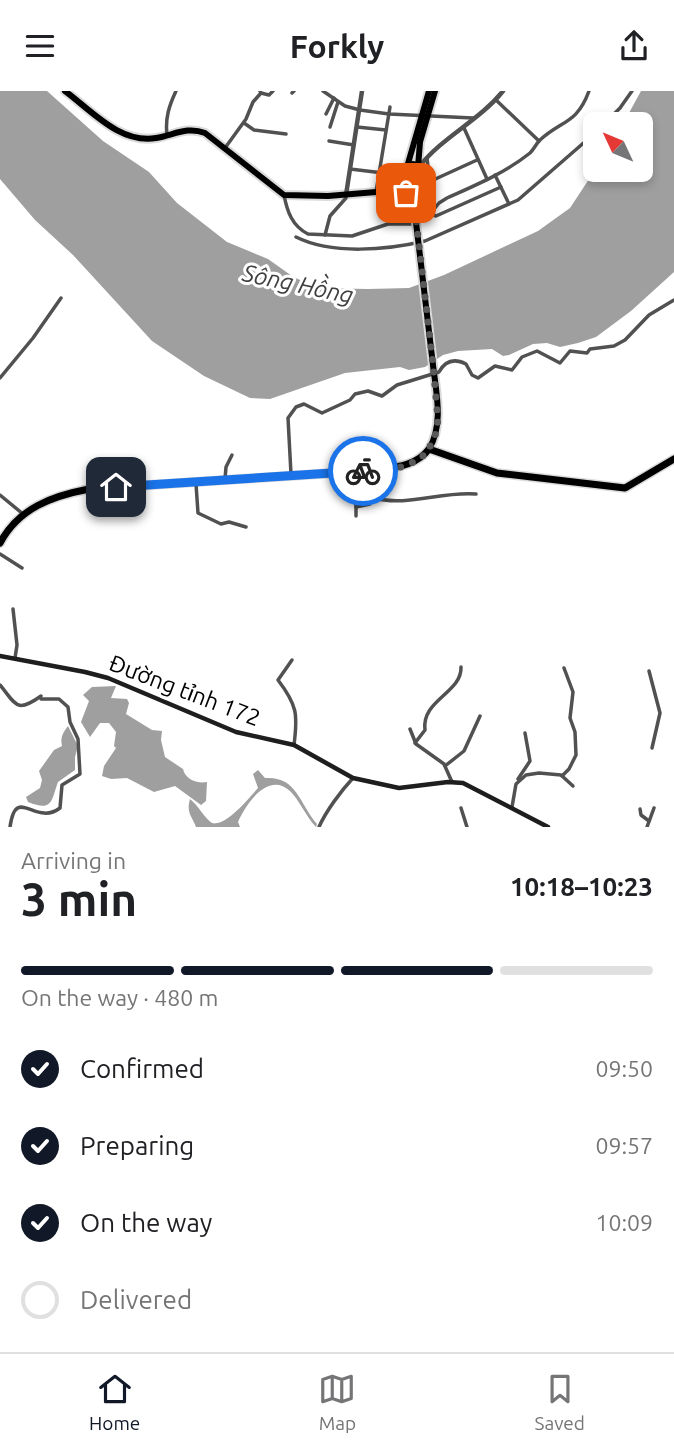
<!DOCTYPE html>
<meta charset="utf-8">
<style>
:root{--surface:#fff;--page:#f6f6f6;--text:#202124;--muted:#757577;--line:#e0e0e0;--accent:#111827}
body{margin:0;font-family:Ubuntu,sans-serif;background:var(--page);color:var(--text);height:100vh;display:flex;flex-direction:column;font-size:26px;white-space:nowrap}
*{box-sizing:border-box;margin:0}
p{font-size:23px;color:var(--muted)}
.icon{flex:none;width:38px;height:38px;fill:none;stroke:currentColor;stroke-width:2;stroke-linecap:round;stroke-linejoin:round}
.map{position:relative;height:736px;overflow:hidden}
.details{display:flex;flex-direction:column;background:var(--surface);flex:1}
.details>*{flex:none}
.needle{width:46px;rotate:314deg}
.buttons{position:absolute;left:583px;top:21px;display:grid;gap:14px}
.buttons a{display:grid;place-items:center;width:70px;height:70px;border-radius:10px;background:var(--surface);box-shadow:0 4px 10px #0003;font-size:35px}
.pin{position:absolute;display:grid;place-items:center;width:60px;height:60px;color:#fff;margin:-30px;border-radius:14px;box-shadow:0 4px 10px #0006}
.courier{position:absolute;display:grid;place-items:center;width:70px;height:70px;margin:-35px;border:5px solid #1a73e8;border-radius:50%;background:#fff;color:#222;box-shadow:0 2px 9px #0007}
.headline em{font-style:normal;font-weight:700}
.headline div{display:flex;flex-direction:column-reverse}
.headline{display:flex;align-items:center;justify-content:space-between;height:119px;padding:0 21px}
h1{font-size:46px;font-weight:700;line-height:52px}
.bar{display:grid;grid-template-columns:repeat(4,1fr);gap:10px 7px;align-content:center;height:84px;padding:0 21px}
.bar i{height:9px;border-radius:5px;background:var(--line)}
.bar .active{background:var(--accent)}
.bar p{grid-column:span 4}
ol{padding:0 21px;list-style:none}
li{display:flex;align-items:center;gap:21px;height:77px}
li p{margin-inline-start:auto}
li .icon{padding:7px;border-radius:50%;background:var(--accent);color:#fff;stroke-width:4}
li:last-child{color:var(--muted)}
li i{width:38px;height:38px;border:4px solid var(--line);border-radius:50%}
header{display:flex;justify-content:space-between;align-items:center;height:91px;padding:0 21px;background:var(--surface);font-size:32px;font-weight:700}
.tabs{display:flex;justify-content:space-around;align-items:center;height:98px;border-top:2px solid var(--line);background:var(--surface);font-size:19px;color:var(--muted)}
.tabs a{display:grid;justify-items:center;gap:4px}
.tabs .active{color:var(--accent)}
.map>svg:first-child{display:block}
.water{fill:#9f9f9f}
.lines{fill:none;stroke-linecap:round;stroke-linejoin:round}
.primary-casing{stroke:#dbdbdb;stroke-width:10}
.trunk-casing{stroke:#dbdbdb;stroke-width:10}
.minor{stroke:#515151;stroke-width:3.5}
.tertiary{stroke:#515151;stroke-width:4.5}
.secondary{stroke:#1e1e1e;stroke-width:4.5}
.primary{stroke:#000;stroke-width:6}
.trunk{stroke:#000;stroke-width:7}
.primary-bridge-casing{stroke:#dbdbdb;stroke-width:10;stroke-linecap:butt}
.primary-bridge{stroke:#000;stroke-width:6}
.done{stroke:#595959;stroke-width:7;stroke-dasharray:0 12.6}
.route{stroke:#1a73e8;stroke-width:9}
.labels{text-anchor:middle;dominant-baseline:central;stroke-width:6;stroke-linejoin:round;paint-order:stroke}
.street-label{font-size:23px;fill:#000;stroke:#fff}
.water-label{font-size:24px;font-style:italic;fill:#404040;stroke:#fff}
</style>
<header><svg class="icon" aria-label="menu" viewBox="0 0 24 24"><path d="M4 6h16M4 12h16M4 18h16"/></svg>Forkly<svg class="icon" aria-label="share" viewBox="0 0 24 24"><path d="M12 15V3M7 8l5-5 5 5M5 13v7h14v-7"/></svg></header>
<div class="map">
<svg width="674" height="736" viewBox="0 0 674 736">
<rect width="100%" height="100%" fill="#fff"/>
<g class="water">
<polygon points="0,0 47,0 103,50 149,81 177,112 227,151 268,168 292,185 316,197 368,198 409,197 444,184 538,140 570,117 595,79 640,79 640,33 623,33 641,0 674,0 674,181 631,220 596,246 578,252 560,256 547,252 533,253 509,264 503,265 492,258 458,260 443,264 425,276 409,279 400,276 345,282 270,308 250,307 204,285 152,250 73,164 35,129 0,88"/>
<path d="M116 595 111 607 127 608 129 612 126 623 152 639 162 640 161 649 165 666 183 678C185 688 197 693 207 691L206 710 201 714 175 695 154 701 127 687 111 688 102 685 104 675 116 657 114 655 116 641 109 632H100L90 646 81 631 89 610 83 604 92 596Z"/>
<path d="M68 635 78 655 75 666V679L58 691C51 710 53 721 28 711L26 706 40 697 42 689 39 680 54 659 62 655C60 646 63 642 68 635Z"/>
<path d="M258 679 265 687C297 685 299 712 317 733L316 736C307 727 300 710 290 700 268 680 246 713 238 731L240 736H196C192 725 186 722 190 708 198 714 206 729 212 732 226 736 249 707 258 697L253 683Z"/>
</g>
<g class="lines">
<defs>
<g id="primary">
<path d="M65 0C92 20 120 53 156 47 174 44 187 35 205 42L284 104 328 105 376 101 382 99 407 81 415 123"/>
<circle cx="413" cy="79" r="6"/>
<polyline points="407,76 429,0"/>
<polyline points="418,76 420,51 435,0"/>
<path d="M429 358C444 333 436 301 433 274"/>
</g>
<path id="trunk" d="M0 452C19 417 52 405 89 398L379 379C398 376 417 374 429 358L497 382 625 397 674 368"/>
</defs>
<use href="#primary" class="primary-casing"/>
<use href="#trunk" class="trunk-casing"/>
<g class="minor">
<polyline points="323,0 345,15 360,19 389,23 473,27"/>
<polyline points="261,2 269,4 273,0"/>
<polyline points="292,2 294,0"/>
<polyline points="496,9 539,50"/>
<polyline points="326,23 334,7"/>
<polyline points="244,32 254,39 286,43"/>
<polyline points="604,33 620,17 632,0"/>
<polyline points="330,36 338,11"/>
<polyline points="357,36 386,39"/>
<polyline points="464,37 487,88"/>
<path d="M167 44C165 27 169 15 176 0"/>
<polyline points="329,50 354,54"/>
<polyline points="225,57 246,28 253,11 261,2 260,0"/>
<polyline points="427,67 429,84 434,96"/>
<polyline points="350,78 400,84"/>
<polyline points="495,84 509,113"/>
<polyline points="431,90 477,69"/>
<polyline points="376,101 390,16"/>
<path d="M284 104C287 120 292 135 308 143L352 145 388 133H412L430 123 439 112 447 107C476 94 505 82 530 62 534 58 536 53 540 49 562 29 577 33 589 0"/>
<polyline points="430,123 436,125 501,96"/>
<polyline points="325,144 330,125 346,107 346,104"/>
<path d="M296 146C332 164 387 159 425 150L518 109 595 42"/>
<polyline points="0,287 33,247 61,207"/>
<polyline points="349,380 349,397 356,414 356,425"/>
<path d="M291 383 288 327 296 316 304 313 322 322 350 309 355 303 368 300 382 305 397 294 439 281C445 270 454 267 466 273L472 284 478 287 495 275 512 279 522 266 537 260 560 272 570 260 587 262 590 258 614 255 625 249 649 224 674 209"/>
<polyline points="225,388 226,376 232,364"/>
<polyline points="196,393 198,422 221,433 229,431 246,436"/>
<polyline points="0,404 23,423"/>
<path d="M373 407C408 416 441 400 476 403"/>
<polyline points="356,416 370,413 373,404 370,381"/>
<polyline points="0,463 22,477"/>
<polyline points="13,518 17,554 15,567"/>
<path d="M292 569 278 589C297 614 298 623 294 654"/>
<polyline points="649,580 660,622 652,657"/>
<path d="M0 594C16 613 16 623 41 605"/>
<polyline points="410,638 416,653 444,673 452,691"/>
<path d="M415 652 425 639C421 609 462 602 461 576"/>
<polyline points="445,675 464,660 480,625"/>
<polyline points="562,685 569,678 576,664 575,641 570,627 573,601 564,577"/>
<polyline points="518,688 530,670 525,642"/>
<polyline points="512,716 516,693 526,684 539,682 561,684 573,695"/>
<polyline points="461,717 467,736"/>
<polyline points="640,718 641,724 649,730"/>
<path d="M10 736C16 693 35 736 60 717L62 694 80 683 78 648 70 631 68 616 59 608H41"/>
<path d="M319 736C326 720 341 700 353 687"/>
<polyline points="647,736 654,717"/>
</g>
<g class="tertiary">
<path d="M419 76C442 46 479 30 503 0"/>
<polyline points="346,104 362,0"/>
</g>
<g class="secondary">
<polyline points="383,99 402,100 412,109"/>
<polyline points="0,565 85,581 108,587 236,641 294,654 353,687 399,697 448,691 463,692 548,736"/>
</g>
<use href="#primary" class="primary"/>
<use href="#trunk" class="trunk"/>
<defs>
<polyline id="primary-bridge" points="415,123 433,274"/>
</defs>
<use href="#primary-bridge" class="primary-bridge-casing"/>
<use href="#primary-bridge" class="primary-bridge"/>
</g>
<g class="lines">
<polyline class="done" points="363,380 401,376 414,371 427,362 436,342 438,328 433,274 414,111 406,102"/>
<polyline class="route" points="116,396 363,380"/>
</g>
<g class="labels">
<g class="street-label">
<text transform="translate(185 599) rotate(21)">Đường tỉnh 172</text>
</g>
<g class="water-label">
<text transform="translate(298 193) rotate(12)">Sông Hồng</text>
</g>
</g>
</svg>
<div class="buttons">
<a><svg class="needle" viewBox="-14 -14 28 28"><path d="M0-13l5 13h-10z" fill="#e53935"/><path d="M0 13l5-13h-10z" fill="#757577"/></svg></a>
</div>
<div class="pin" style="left:406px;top:102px;background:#ea580c"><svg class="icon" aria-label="bag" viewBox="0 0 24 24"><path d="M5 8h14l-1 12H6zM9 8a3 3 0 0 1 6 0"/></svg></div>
<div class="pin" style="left:116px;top:396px;background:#1f2937"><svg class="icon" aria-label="home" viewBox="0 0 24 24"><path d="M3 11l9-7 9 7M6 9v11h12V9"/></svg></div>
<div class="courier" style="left:363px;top:380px"><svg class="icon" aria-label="bike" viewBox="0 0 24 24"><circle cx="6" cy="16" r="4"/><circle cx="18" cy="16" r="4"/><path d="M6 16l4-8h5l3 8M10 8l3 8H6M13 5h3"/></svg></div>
</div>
<section class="details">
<div class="headline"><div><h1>3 min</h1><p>Arriving in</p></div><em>10:18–10:23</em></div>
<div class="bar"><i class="active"></i><i class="active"></i><i class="active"></i><i></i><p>On the way · 480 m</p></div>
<ol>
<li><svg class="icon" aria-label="check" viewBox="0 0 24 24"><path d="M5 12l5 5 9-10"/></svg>Confirmed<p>09:50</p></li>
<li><svg class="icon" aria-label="check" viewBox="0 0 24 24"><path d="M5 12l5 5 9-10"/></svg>Preparing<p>09:57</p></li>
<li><svg class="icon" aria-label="check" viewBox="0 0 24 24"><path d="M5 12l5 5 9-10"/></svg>On the way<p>10:09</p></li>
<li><i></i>Delivered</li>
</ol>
</section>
<nav class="tabs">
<a class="active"><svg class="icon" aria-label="home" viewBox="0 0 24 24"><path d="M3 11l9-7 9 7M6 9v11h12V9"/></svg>Home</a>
<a><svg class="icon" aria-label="map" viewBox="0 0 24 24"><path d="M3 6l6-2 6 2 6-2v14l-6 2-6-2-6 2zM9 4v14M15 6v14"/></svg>Map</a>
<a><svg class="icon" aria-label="saved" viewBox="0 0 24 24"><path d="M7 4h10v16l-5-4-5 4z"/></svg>Saved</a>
</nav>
